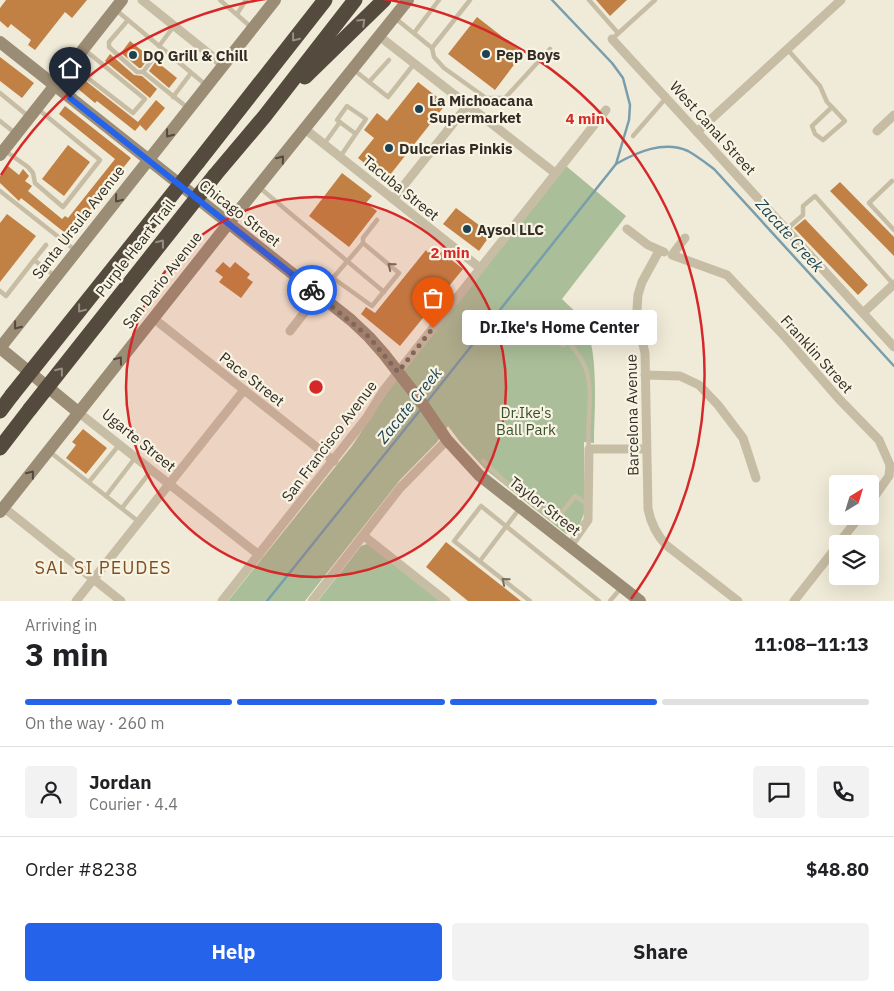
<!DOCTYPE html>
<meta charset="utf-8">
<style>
:root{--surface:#fff;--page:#f2f2f2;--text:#202124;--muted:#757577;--line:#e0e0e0;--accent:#2563eb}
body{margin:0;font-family:"IBM Plex Sans",sans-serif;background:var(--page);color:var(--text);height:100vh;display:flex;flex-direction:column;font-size:19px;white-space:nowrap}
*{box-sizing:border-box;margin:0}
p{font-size:16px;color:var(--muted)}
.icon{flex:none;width:28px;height:28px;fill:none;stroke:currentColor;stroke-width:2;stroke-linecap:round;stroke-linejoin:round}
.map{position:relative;height:601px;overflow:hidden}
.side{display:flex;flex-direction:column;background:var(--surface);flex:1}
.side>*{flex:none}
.needle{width:32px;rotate:38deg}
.fabs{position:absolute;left:829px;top:475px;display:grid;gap:10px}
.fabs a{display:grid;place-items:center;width:50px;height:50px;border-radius:5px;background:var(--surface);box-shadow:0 5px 20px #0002;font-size:25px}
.pin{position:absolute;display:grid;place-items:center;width:42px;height:42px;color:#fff;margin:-51px -21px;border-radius:50% 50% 50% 0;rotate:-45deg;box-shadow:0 0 5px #0007}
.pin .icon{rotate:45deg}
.courier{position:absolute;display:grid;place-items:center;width:50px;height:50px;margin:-25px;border:4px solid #2563eb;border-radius:50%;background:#fff;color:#222;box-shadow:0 1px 6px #0007}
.bubble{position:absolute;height:35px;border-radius:5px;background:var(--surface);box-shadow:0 5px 20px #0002;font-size:16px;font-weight:800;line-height:35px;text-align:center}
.head em{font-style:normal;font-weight:800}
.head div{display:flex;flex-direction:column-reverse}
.head{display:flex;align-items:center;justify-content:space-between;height:85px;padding:0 25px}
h1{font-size:32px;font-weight:800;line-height:38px}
.bar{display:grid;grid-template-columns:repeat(4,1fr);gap:8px 5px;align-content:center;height:60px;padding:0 25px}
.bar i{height:6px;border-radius:4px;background:var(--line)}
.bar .current{background:var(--accent)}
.bar p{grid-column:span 4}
.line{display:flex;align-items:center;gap:12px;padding:0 25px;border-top:1px solid var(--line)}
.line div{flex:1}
.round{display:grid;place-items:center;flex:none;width:52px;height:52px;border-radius:5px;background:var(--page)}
.action{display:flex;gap:10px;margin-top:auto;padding:10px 25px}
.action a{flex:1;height:58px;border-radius:5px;background:var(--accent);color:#fff;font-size:20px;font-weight:800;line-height:58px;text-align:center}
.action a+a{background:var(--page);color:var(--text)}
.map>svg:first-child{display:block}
.green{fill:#a9be99}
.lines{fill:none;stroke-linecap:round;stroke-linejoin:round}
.stream{stroke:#789dac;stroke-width:2.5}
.building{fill:#c28144}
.lane{stroke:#c7bda5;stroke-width:4.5}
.street{stroke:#c7bda5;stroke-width:9}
.secondary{stroke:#9b8c76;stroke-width:12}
.highway{stroke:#544a3d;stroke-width:15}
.highway-bridge{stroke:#544a3d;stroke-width:15}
.oneway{stroke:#968e80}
.oneway2{stroke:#524a3e}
.oneway3{stroke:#766e5f}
.done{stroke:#757064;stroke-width:5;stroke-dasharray:0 9}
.route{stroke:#2563eb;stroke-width:6}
.ring{fill:none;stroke:#d62828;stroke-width:2.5}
.poi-dot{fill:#1d4353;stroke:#f8f4e4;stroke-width:2}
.labels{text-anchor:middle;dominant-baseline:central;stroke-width:4.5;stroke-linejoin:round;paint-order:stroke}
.poi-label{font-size:15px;font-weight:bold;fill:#332d26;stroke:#f8f4e4;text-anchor:start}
.street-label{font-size:15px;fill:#332d26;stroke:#f8f4e4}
.park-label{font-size:15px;fill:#39512a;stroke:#f8f4e4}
.water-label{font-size:16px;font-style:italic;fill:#1d4353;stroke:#f8f4e4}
.quarter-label{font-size:18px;letter-spacing:1px;fill:#804f21;stroke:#f8f4e4}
.centre{fill:#d62828;stroke:#f8f4e4;stroke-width:2.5}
.ring-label{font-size:15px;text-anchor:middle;font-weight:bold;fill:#d62828;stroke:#f8f4e4;stroke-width:4.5;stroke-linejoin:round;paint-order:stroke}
</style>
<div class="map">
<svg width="894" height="601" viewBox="0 0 894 601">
<rect width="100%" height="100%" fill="#f0ebd8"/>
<g class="green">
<path d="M566 166 626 216 562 299C569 306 577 312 583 321 600 351 594 408 594 443L584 442V513L580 524 573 533 571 532 566 534 486 470 460 442 448 426 437 442 400 480 305 601H228L352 446 388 391Z"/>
<polygon points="367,544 369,545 441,601 318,601 361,546"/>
</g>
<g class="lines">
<g class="stream">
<polyline points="552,0 612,63 623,78 630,105 629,120 616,164"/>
<path d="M426 403 616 164C637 152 664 140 688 151 697 156 706 163 714 169L894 366"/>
<polyline points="267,601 421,409"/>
</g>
</g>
<g class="building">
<polygon points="6,0 87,0 72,18 65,12 35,50 28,45 31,40 11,24 8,28 0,21 0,8"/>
<polygon points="596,0 627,0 610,16"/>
<polygon points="477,17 523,53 495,90 448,54"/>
<polygon points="130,41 150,57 141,68 139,68 121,53"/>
<polygon points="110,54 134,75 142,76 157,89 150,98 105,61"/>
<polygon points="0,57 34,83 22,98 0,81"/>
<polygon points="156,61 177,78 169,88 149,71"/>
<polygon points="85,78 87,82 138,122 156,100 165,108 146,131 140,125 135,131 97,101 95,103 77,88 83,81 81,78"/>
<polygon points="418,82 446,104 386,180 358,158 374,138 364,130 377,113 387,121"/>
<polygon points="65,106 131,158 69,236 21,198 19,201 0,183 0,176 8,166 19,175 23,169 29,176 25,181 32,186 28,191 62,219 65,216 68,218 115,159 59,114"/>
<polygon points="68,145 90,162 64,196 42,179"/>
<polygon points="342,173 372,196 366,203 377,211 349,247 309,216"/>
<polygon points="840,182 894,237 894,256 830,191"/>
<polygon points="456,208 491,234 479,251 443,224"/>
<polygon points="7,214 36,236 0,282 0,223"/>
<polygon points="805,219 868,285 858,295 794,228"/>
<polygon points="434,246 463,269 400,346 361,314 366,307 375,313 426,250 428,253"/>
<polygon points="223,262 230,268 235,262 250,274 247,278 253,282 241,298 219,282 223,277 215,271"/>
<polygon points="83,429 107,448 86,474 66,458 76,445 72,442"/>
<polygon points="446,542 521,601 468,601 426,567"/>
</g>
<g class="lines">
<g class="lane">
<polyline points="220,0 251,27"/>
<polyline points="589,0 618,33"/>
<polyline points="116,10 206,85"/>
<polyline points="237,14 246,0"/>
<polyline points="395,18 432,48 470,0"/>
<polyline points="128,20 109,42 109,47 137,72 143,72"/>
<polyline points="414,33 439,0"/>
<polyline points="612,39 655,0"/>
<polyline points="159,46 174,26"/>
<polyline points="161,48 143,72 188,108"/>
<polyline points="432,48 434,57 444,68 486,98 505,98 550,49"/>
<polyline points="787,49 820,86 827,102 832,107 812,126 815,134 823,140 845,121 832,107"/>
<polyline points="85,50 145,99 133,113 89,79"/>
<polyline points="73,67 83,75"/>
<polyline points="354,70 388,97 414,64"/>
<polyline points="369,82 389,60"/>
<polyline points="0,93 28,116"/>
<polyline points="173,97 191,73"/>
<polyline points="0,121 15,133"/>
<polyline points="633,136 666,98"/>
<polyline points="324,144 340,122"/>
<polyline points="4,150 28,167 33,173 35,183 63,207 100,160 38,109"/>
<polyline points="340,157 366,119 347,106 337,120 356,134"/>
<polyline points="892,181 869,203 894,230"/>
<polyline points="260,188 384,292"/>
<polyline points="0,191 75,250"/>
<polyline points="787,229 803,215 803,206 815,196 894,285"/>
<polyline points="34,260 46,245"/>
<polyline points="333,278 372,306 399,273 363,243"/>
<polyline points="0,291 6,296 34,260 55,276"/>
<polyline points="320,293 363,243 363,238 377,220"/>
<path d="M569 342 563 345 549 333 566 312 579 326 569 342C576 351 582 359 586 369 594 393 586 424 589 449"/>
<polyline points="50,452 139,522"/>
<polyline points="483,461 503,480 555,521 575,496 584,502 588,503"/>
<polyline points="89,482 119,445"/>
<polyline points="106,496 135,458"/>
<polyline points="122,508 151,471"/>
<polyline points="480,561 520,508"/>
<polyline points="530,601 454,541 481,506 599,601"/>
<polyline points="610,601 621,588"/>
</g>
<g class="street">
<polyline points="142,0 223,65"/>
<polyline points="379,36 555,173"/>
<polyline points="612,39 894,347"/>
<polyline points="305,129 480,268"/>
<polyline points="877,131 894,115"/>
<polyline points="697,132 841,0"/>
<polyline points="393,199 467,106"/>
<polyline points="627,229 648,245 664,252"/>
<polyline points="685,238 672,255 727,275 786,338 839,399 879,440 890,465 889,476 870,503"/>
<path d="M659 251 642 282 638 295 637 309 638 323 645 353 648 509C651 524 656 534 666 545L738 601"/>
<polyline points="863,313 894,284"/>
<polyline points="153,318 334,461"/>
<polyline points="290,331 318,295"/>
<polyline points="645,375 680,376 699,385 718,405 743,438 756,478"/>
<polyline points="78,412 259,555"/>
<polyline points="3,507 121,601"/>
<polyline points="364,536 446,601"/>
<polyline points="838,544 860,516"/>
<polyline points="570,546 588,520 589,449 646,449"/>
<polyline points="76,601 244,390"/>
<polyline points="222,601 367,417 383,391 398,372 606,110"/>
<polyline points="312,601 400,488 447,440"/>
<polyline points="794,601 838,545"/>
</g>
<g class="secondary">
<polyline points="0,42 351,320 369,337 384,354 422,403 447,440 479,475 640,601"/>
<polyline points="0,155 122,0"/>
<polyline points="0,348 275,0"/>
<polyline points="0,348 78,412"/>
<polyline points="0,512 228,224 408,0"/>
</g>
<g class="highway">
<polyline points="305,77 384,0"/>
<polyline points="198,162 325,0"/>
<polyline points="215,175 264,117 355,0"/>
<polyline points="0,411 12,395"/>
<polyline points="0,448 30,409"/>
</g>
<g class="highway-bridge">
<polyline points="12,395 198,162"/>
<polyline points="30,409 215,175"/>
</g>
</g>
<defs><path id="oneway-chevron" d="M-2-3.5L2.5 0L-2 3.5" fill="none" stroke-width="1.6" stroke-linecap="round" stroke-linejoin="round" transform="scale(1.25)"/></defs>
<g class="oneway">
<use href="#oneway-chevron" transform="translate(362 22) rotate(-44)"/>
<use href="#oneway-chevron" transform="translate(295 38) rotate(128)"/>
<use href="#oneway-chevron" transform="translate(161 243) rotate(-52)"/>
<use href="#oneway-chevron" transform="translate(81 309) rotate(129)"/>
<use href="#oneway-chevron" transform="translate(60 371) rotate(-52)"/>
</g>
<g class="oneway2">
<use href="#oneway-chevron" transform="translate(169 134) rotate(128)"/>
<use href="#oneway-chevron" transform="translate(281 159) rotate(-51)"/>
<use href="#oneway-chevron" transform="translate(118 199) rotate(128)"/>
<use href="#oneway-chevron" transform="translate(17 326) rotate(128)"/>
<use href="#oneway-chevron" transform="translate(119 360) rotate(-52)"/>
<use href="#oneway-chevron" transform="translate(31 474) rotate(-51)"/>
</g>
<g class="oneway3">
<use href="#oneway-chevron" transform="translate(391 266) rotate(-141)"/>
<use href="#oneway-chevron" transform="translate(505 581) rotate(-141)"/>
</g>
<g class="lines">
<polyline class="done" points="312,290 369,337 398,372 433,328"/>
<polyline class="route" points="70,98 312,290"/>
</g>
<circle cx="316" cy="387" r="190" fill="#d62828" fill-opacity=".12"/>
<g class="ring">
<circle cx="316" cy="387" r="190"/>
<path d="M1 175A380 380 0 1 1 631 599"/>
</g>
<g class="poi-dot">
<circle cx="486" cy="54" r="5"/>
<circle cx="133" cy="55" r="5"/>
<circle cx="419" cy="109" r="5"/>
<circle cx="389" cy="148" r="5"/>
<circle cx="467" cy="229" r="5"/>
</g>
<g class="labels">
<g class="poi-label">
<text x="496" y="54">Pep Boys</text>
<text x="143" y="55">DQ Grill &amp; Chill</text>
<text x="429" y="100">La Michoacana<tspan x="429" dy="17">Supermarket</tspan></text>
<text x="399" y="148">Dulcerias Pinkis</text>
<text x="477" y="229">Aysol LLC</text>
</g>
<g class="street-label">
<text transform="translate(713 128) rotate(48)">West Canal Street</text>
<text transform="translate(401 188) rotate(39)">Tacuba Street</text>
<text transform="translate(240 213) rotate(38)">Chicago Street</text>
<text transform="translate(78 222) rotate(-52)">Santa Ursula Avenue</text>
<text transform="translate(135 248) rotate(-52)">Purple Heart Trail</text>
<text transform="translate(162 280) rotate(-52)">San Dario Avenue</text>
<text transform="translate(817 354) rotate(48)">Franklin Street</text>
<text transform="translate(252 379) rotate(38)">Pace Street</text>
<text transform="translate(632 415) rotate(-91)">Barcelona Avenue</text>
<text transform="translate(139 440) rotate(39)">Ugarte Street</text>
<text transform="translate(329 441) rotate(-53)">San Francisco Avenue</text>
<text transform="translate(545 506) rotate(38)">Taylor Street</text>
</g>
<g class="park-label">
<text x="526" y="412">Dr.Ike's<tspan x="526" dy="17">Ball Park</tspan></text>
</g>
<g class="water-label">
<text transform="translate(790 235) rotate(48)">Zacate Creek</text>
<text transform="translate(409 405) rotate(-51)">Zacate Creek</text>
</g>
<g class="quarter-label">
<text x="103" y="567">SAL SI PEUDES</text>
</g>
</g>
<circle cx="316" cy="387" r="8" class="centre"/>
<g class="ring-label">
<text x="585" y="124">4 min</text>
<text x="450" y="258">2 min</text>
</g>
</svg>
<div class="fabs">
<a><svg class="needle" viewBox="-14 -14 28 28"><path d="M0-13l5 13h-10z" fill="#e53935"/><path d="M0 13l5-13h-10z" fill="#757577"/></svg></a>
<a><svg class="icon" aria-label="layers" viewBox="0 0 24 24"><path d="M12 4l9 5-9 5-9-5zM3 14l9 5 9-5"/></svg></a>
</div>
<div class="pin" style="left:433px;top:328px;background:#ea580c"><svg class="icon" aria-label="bag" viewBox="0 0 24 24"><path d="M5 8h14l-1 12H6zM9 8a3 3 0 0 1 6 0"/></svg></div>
<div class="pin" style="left:70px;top:98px;background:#1f2937"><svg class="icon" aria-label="home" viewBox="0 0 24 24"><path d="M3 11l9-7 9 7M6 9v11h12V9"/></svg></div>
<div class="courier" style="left:312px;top:290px"><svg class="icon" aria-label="bike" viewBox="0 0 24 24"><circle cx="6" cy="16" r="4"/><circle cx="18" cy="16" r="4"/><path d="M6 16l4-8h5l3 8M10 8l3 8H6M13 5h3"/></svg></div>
<div class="bubble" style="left:462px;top:310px;width:195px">Dr.Ike's Home Center</div>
</div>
<section class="side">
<div class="head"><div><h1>3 min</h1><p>Arriving in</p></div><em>11:08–11:13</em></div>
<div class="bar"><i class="current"></i><i class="current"></i><i class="current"></i><i></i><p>On the way · 260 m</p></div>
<div class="line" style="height:90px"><a class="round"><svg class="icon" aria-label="person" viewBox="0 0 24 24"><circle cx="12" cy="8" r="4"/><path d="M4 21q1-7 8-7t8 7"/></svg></a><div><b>Jordan</b><p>Courier · 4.4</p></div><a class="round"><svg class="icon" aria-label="chat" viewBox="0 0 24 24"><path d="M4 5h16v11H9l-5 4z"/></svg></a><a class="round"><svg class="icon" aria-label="phone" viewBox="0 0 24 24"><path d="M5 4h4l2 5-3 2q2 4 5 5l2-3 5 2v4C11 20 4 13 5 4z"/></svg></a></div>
<div class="line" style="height:65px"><div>Order #8238</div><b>$48.80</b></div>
<div class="action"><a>Help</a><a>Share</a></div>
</section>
